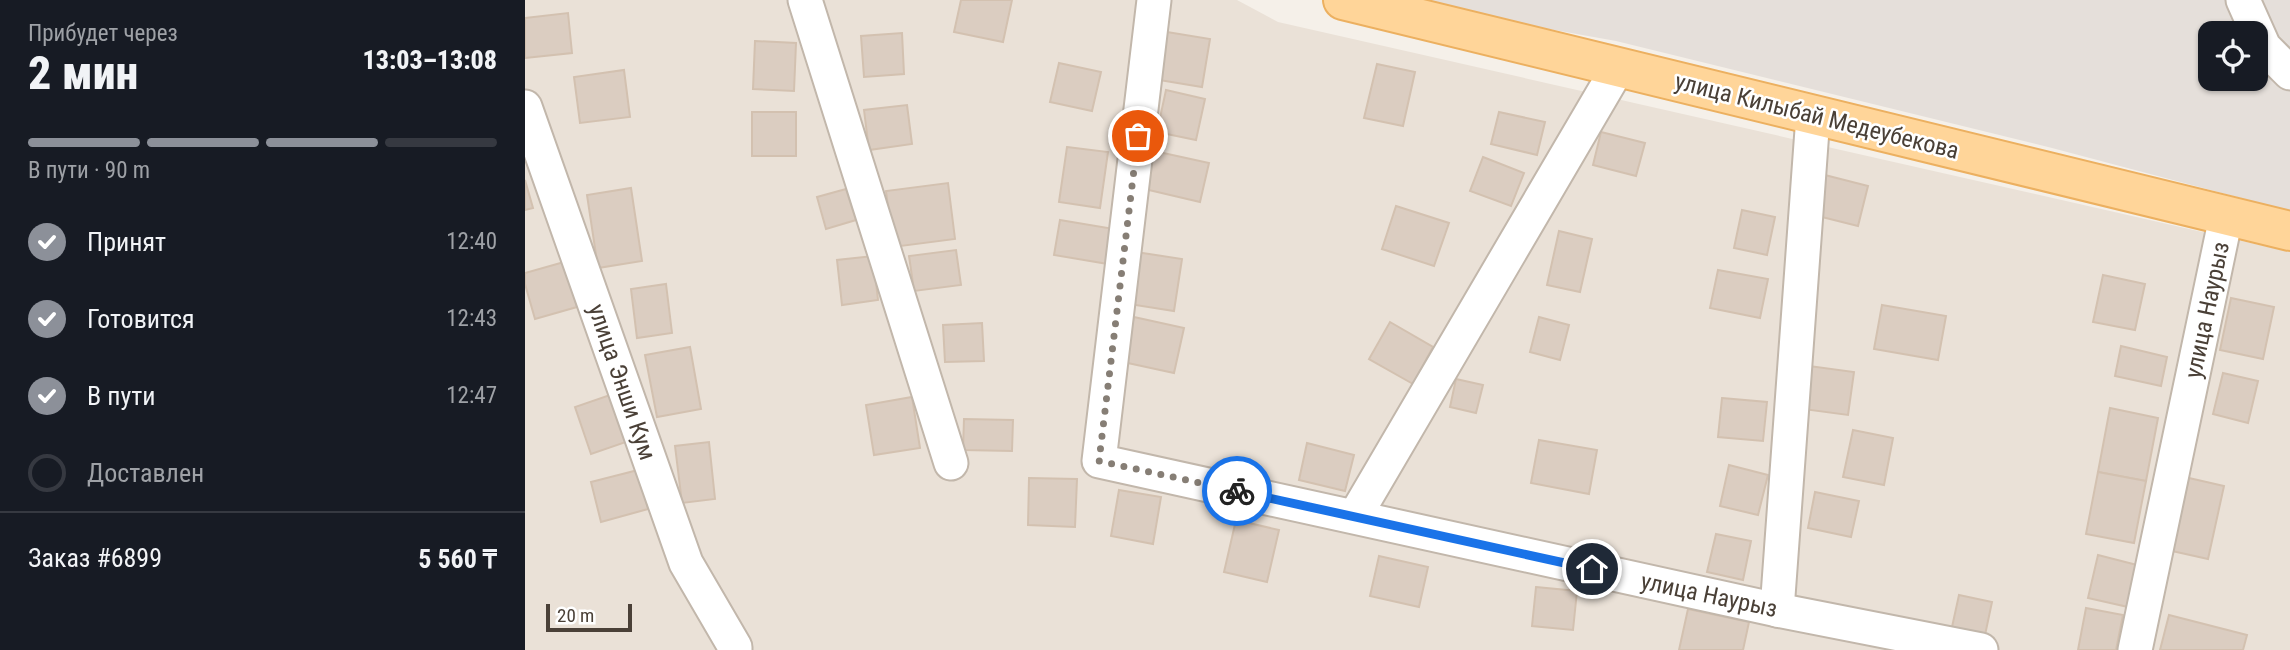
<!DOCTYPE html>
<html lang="ru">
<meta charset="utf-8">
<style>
:root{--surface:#171b24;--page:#20242c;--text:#f1f3f6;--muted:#9ea1a6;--line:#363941;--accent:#8c9099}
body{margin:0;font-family:"Roboto Condensed",sans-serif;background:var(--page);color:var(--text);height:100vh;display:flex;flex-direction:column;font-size:26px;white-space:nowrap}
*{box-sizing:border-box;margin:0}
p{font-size:23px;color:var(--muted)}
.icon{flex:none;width:38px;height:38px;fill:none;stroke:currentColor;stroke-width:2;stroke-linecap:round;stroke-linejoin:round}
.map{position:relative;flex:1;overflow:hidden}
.sheet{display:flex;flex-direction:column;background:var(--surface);width:525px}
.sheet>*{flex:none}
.controls{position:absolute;left:1673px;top:21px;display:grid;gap:14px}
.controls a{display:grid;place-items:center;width:70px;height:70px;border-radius:14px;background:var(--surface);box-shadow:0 2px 5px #0004;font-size:35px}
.scale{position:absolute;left:21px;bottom:18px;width:86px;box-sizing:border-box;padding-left:7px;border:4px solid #4a4037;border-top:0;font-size:19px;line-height:24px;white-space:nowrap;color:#4a4037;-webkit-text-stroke:5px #fff;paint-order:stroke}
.pin{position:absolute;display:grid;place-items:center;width:60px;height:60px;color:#fff;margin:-30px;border:4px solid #fff;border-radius:50%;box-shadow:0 2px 7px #0007}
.courier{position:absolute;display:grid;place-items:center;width:70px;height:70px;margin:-35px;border:5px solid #1a73e8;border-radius:50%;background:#fff;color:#222;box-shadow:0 2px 9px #0007}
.overview em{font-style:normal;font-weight:800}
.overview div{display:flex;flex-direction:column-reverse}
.overview{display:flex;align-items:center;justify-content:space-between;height:119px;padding:0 28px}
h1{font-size:46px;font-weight:800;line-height:52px}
.bar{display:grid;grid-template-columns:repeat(4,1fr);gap:10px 7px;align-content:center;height:84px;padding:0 28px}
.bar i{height:9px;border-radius:5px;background:var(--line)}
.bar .selected{background:var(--accent)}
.bar p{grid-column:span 4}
.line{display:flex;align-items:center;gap:18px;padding:0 28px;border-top:2px solid var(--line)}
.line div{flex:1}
ol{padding:0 28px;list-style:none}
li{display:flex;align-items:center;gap:21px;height:77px}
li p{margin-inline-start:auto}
li .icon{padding:7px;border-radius:50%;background:var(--accent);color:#fff;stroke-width:4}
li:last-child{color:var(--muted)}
li i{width:38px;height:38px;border:4px solid var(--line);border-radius:50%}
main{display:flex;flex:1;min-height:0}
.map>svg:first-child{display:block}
.residential{fill:#eae1d7}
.industrial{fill:#e5dfda;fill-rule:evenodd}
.building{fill:#dbcdc1;stroke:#d3c1b0;stroke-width:2}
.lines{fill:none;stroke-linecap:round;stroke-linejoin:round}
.minor-casing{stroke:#c2b7ab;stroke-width:37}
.major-casing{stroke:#ecb060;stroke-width:42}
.minor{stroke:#fff;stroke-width:33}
.major{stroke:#ffd599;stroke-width:38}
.done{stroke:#867e75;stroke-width:7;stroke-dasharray:0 12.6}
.route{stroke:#1a73e8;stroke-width:9}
.labels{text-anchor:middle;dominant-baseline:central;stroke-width:5;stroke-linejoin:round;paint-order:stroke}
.street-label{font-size:24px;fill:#4a4037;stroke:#fff}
</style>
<main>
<section class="sheet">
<div class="overview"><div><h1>2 мин</h1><p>Прибудет через</p></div><em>13:03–13:08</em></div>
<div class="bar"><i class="selected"></i><i class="selected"></i><i class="selected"></i><i></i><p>В пути · 90 m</p></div>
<ol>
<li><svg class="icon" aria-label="check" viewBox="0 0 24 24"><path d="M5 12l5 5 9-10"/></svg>Принят<p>12:40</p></li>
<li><svg class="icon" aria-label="check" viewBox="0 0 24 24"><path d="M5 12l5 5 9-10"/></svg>Готовится<p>12:43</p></li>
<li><svg class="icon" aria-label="check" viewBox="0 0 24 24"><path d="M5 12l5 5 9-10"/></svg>В пути<p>12:47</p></li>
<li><i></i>Доставлен</li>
</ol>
<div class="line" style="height:91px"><div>Заказ #6899</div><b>5 560 ₸</b></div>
</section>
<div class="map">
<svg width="1765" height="650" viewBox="0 0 1765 650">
<rect width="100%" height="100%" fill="#f5f0e9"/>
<polygon class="residential" points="0,0 712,0 753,22 1765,252 1765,650 0,650"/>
<path class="industrial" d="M864 0H1765V211L1527 148 1091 41ZM1685 33H1731V79H1685Z"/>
<g class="building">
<polygon points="436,0 487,0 478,42 429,32"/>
<polygon points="43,13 47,53 0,58 0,18"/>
<polygon points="642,32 685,39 677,87 634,80"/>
<polygon points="377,33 379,74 339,77 336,36"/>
<polygon points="230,41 271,43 269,91 228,89"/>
<polygon points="534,63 576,72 567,111 525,102"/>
<polygon points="852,64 890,72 878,126 839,118"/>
<polygon points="99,70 105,117 55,123 49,77"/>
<polygon points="641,90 680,99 671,140 632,132"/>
<polygon points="382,105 387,144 344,150 339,110"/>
<rect x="227" y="112" width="44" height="44"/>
<polygon points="974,112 1020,122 1012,155 966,144"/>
<polygon points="1076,132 1120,143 1111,176 1068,165"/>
<polygon points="542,147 583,152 575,208 534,202"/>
<polygon points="620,149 684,163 675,202 611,187"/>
<polygon points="958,157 999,173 986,206 945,191"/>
<polygon points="1296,174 1343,186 1333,226 1285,214"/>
<polygon points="0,180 8,208 0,210"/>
<polygon points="423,183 430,239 368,247 361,191"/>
<polygon points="106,188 117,261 73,268 62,195"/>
<polygon points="321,189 331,220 301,229 292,197"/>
<polygon points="871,206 924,223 909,266 857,249"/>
<polygon points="1217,210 1250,217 1242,255 1209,248"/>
<polygon points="535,220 589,229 583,264 529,255"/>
<polygon points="1034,231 1067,239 1055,292 1022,285"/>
<polygon points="431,250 436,285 389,291 384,256"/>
<polygon points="611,252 657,259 649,311 604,304"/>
<polygon points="348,256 353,300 317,305 312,260"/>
<polygon points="39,262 52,307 10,319 0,284 0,273"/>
<polygon points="1193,270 1243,279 1235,318 1185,308"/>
<polygon points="1578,275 1620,284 1610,330 1568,322"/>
<polygon points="141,284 147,333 112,338 106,289"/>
<polygon points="1706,298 1749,307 1738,359 1695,350"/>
<polygon points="1357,305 1421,316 1413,360 1349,349"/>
<polygon points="609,317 659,328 649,373 598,362"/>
<polygon points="1014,317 1044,325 1035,360 1005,352"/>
<polygon points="865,322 908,347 888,384 844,359"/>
<polygon points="457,323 459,361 420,362 418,325"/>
<polygon points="1596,346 1642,357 1636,386 1590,376"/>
<polygon points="165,347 176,409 132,417 120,355"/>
<polygon points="1284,366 1329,372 1323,415 1278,409"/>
<polygon points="1698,373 1733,381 1723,423 1688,414"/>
<polygon points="931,379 958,385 951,413 925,407"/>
<polygon points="85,395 101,442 66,454 50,407"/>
<polygon points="387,397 395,448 349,455 341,405"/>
<polygon points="1197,398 1242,402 1238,441 1193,437"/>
<polygon points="1585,408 1633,418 1621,481 1573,472"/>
<polygon points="439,419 488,420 487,451 438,450"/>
<polygon points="1328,430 1368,438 1359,485 1318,477"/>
<polygon points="1014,440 1072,450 1064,494 1006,483"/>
<polygon points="184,442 190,499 157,503 150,446"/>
<polygon points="782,443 829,455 820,491 774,480"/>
<polygon points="1204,465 1243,475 1233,515 1195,506"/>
<polygon points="113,470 123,509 76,522 66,482"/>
<polygon points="1573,472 1621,481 1609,543 1561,534"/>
<polygon points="504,478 552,479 550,527 503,525"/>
<polygon points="1664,478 1699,486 1683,559 1647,551"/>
<polygon points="594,490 636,497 628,544 586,536"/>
<polygon points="1290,492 1334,501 1326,537 1283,528"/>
<polygon points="711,520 754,530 742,582 699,572"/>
<polygon points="1191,534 1226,541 1218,580 1182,572"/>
<polygon points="1573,555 1612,565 1603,607 1563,598"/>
<polygon points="854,556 903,567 894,607 845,596"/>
<polygon points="1011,587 1052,591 1048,630 1007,626"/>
<polygon points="1434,595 1467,602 1460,635 1427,627"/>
<polygon points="1561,608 1598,615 1591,650 1553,650"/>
<polygon points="1163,609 1224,622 1218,650 1154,650"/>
<polygon points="1644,615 1722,635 1718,650 1635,650"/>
</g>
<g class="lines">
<defs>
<g id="minor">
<polyline points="280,0 426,463"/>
<polyline points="629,0 574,461 1252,610 1456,650"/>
<polyline points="1718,0 1739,47 1765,73"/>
<polyline points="0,107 161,563 210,647 210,650"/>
<polyline points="830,516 1094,66"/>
<polyline points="1252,610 1288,116"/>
<polyline points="1610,650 1701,217"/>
</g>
<polyline id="major" points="818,0 1765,231"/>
</defs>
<use href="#minor" class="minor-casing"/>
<use href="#major" class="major-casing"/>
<use href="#minor" class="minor"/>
<use href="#major" class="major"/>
</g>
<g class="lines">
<polyline class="done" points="613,136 574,461 712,491"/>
<polyline class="route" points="712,491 1067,569"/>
</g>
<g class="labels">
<g class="street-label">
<text transform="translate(1292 116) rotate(14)">улица Килыбай Медеубекова</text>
<text transform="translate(1682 310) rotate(-78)">улица Наурыз</text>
<text transform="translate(97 382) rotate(71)">улица Энши Кум</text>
<text transform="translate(1184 595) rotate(12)">улица Наурыз</text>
</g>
</g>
</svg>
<div class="controls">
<a><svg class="icon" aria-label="locate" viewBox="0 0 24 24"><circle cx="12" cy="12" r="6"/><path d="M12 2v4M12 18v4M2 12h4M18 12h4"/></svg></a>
</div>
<div class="scale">20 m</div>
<div class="pin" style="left:613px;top:136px;background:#ea580c"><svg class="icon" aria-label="bag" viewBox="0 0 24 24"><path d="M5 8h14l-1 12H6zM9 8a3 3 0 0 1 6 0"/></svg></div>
<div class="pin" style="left:1067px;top:569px;background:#1f2937"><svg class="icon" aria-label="home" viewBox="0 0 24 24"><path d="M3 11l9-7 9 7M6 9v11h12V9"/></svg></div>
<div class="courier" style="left:712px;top:491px"><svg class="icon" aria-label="bike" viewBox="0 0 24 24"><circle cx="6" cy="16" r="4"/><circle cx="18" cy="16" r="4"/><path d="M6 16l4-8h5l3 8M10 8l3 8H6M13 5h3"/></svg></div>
</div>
</main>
